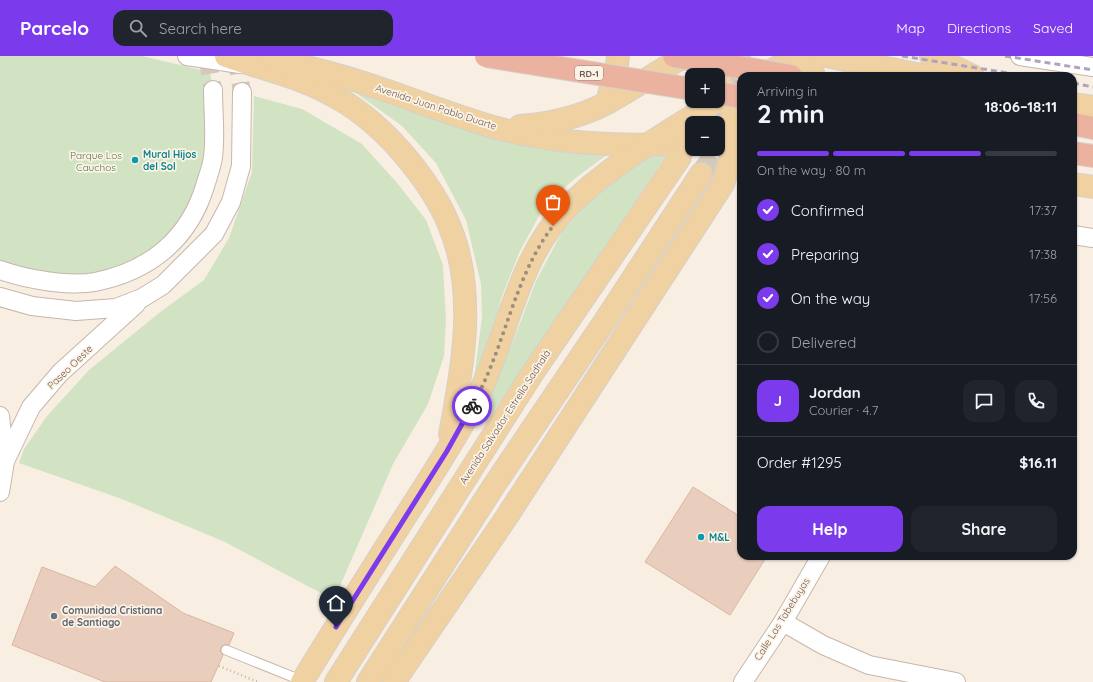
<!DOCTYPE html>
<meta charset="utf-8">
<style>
:root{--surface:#171b24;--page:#20242c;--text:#f1f3f6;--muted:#9ea1a6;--line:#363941;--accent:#7c3aed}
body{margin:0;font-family:Quicksand,sans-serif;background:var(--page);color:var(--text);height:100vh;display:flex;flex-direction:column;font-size:15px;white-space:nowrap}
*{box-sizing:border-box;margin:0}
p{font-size:13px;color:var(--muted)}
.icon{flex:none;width:22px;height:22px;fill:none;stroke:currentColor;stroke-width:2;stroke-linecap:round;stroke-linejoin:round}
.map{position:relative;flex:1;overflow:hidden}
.sheet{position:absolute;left:737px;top:16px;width:340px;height:488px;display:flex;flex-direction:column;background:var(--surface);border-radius:12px;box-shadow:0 1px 3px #0004}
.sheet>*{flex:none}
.controls{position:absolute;left:685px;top:12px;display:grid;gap:8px}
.controls a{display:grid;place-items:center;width:40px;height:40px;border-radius:8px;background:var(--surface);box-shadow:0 1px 3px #0004;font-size:20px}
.pin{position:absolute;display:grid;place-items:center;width:34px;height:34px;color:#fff;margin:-41px -17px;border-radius:50% 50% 50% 0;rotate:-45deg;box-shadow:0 0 4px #0007}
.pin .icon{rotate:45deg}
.courier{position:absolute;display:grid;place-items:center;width:40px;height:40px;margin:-20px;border:3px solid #7c3aed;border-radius:50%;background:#fff;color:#222;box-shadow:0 1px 5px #0007}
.overview em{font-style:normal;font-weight:800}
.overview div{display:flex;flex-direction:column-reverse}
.overview{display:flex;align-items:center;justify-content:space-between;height:68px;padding:0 20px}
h1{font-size:26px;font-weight:800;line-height:30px}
.bar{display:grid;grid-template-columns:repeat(4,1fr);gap:6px 4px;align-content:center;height:48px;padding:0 20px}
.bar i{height:5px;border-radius:3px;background:var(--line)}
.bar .current{background:var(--accent)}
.bar p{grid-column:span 4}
.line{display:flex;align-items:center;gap:10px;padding:0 20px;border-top:1px solid var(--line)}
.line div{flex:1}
.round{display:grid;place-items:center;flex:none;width:42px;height:42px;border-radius:12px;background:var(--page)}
ol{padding:0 20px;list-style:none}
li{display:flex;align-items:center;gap:12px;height:44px}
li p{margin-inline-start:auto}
li .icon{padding:4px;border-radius:50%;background:var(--accent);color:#fff;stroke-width:4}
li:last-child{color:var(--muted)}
li i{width:22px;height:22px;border:2px solid var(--line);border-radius:50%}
.primary-button{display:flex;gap:8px;margin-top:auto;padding:8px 20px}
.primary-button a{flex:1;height:46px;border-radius:12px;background:var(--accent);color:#fff;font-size:16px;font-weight:800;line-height:46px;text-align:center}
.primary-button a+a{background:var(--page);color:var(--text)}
header{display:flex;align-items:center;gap:24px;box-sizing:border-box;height:56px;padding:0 20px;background:var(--accent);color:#fff}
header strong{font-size:19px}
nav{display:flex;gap:22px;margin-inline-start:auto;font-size:14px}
.search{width:280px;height:36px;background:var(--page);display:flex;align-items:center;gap:10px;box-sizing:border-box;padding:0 14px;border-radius:12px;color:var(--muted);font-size:15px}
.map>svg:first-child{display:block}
.green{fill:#d1e3c3}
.building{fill:#eacebd;stroke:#dab5a0}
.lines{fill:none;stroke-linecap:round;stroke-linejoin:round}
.minor-tunnel{stroke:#d5c9bc;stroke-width:18;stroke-dasharray:18 9;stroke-linecap:butt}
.primary-tunnel{stroke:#d5c9bc;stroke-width:22;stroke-dasharray:22 11;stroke-linecap:butt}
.service-casing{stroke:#c7b6ab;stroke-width:11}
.minor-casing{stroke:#c7b6ab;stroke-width:20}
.primary-casing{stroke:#d6d0cd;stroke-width:24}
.motorway-casing{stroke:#d6d0cd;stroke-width:24}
.path{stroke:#ceb1a1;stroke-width:2.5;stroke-dasharray:1 3;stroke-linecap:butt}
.service{stroke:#fff;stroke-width:9}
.minor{stroke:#fff;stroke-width:18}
.primary{stroke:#efd1a2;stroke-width:22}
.motorway{stroke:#ebb2a0;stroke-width:22}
.rail{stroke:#b1a3bf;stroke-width:3;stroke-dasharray:6 4;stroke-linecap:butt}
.motorway-bridge-casing{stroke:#d6d0cd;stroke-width:24;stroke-linecap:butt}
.motorway-bridge{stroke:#ebb2a0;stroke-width:22}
.done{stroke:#9d8c80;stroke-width:4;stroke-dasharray:0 7.2}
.route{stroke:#7c3aed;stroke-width:5}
.culture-dot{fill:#0f9aa8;stroke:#fcf3e7;stroke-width:1.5}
.worship-dot{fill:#6b7280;stroke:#fcf3e7;stroke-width:1.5}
.labels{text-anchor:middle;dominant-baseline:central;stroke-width:3.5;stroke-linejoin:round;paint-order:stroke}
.shield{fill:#fcf3e7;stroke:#97867a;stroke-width:1}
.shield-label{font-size:9px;font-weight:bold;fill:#6c574c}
.street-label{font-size:10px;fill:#6c574c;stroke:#fcf3e7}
.culture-label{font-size:10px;font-weight:bold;fill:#0d838f;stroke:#fcf3e7;text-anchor:start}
.park-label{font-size:10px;fill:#577649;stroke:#fcf3e7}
.worship-label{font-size:10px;font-weight:bold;fill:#5b616d;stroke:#fcf3e7;text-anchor:start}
</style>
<header>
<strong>Parcelo</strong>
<div class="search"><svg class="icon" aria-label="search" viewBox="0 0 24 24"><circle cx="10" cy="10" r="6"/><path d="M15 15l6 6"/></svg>Search here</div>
<nav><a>Map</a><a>Directions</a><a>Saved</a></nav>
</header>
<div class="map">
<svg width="1093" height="626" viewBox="0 0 1093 626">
<rect width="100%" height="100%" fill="#f8efe2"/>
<g class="green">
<polygon points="0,0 142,0 210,16 213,34 213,101 166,194 95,226 0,214"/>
<polygon points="352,34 612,95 577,121 546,147 520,195 502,240 486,298 474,323 482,261 481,228 466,164 436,107 402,70"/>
<polygon points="254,40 302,53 362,88 398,128 426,164 443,209 446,264 444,300 428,348 393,408 334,544 225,486 122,443 19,407 24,393 47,360 89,314 159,257 204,224 229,182 252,116"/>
<polygon points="662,94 668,97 485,368 492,336 517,275 536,225 562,176 586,149 608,128"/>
</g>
<g class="building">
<polygon points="693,431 741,461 741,500 767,500 730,559 645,506"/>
<polygon points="115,510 183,557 234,577 229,589 225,588 221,591 220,595 223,599 211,626 105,626 12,589 42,511 95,531"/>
</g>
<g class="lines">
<g class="minor-tunnel">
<polyline points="207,0 213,34"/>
<polyline points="236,0 242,36"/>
</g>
<g class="primary-tunnel">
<polyline points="703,67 750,0"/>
<polyline points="701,118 739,65"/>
</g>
<defs>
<polyline id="service" points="226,594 303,625"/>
<g id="minor">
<polyline points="187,0 240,8"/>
<polyline points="1020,0 1093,11"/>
<polyline points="1073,179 1093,182"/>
<path d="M0 214C25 223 69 231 95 226 150 215 189 183 205 130 208 120 212 110 213 101 216 79 213 56 213 34"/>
<polyline points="0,241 32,250 76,255 116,252 142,242 163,229 214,178 231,146 241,110 242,36"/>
<polyline points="0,360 5,405"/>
<polyline points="0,436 5,405 31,351 60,317 136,248"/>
<polyline points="783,566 823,589 869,609 956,626"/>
<polyline points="743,626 783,566 821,500"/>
</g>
<g id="primary">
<path d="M226 0C262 13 301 21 334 40 364 56 390 81 411 107 426 126 440 146 449 169 477 234 463 311 450 378"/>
<polyline points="807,0 814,20"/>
<polyline points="826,0 926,20"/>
<polyline points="931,0 973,20"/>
<path d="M274 4C311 11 347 21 382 33 420 46 458 61 497 72 561 89 626 91 692 87"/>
<polyline points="761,20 799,0"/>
<polyline points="609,39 616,16 618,0"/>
<polyline points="1073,48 1093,51"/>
<path d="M520 70C550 68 580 61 607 47 631 34 654 18 678 4L690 0"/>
<polyline points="1073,128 1093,131"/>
<path d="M302 626C336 570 370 516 405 461 430 422 456 383 477 342 508 280 517 203 567 152 607 110 668 77 716 45"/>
<polyline points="336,626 532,318 680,101"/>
<polyline points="368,626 493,431 609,259 701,118"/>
<path d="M394 626 506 462 723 128C736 87 742 63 718 24"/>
</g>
<g id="motorway">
<polyline points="1073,68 1093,72"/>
<polyline points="1073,97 1093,100"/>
</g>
</defs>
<use href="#service" class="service-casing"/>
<use href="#minor" class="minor-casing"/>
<use href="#primary" class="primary-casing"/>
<use href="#motorway" class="motorway-casing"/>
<polyline class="path" points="219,610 258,626"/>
<use href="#service" class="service"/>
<use href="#minor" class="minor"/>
<use href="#primary" class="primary"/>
<use href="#motorway" class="motorway"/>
<g class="rail">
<polyline points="902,0 1027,20"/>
<polyline points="1005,0 1093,14"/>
<polyline points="1073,27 1093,31"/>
</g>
<defs>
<g id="motorway-bridge">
<polyline points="486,0 692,33"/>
<polyline points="674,0 791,20"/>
<polyline points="718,37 741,41"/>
</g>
</defs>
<use href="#motorway-bridge" class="motorway-bridge-casing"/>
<use href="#motorway-bridge" class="motorway-bridge"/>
</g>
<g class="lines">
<path class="done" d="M472 350C505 293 513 222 553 170"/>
<polyline class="route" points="336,571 447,395 472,350"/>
</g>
<g class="culture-dot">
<circle cx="135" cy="104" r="4"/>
<circle cx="701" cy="481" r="4"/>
</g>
<circle class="worship-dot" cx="54" cy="560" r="4"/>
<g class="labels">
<rect class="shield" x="575" y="10" width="28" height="14" rx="3"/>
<g class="shield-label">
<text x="589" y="17">RD-1</text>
</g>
<g class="street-label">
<text transform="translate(436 51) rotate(18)">Avenida Juan Pablo Duarte</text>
<text transform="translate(70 311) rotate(-44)">Paseo Oeste</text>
<text transform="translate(505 361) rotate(-57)">Avenida Salvador Estrella Sadhalá</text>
<text transform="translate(782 563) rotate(-58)">Calle Las Tabebuyas</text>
</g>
<g class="culture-label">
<text x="143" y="98">Mural Hijos<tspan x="143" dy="12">del Sol</tspan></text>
<text x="709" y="481">M&amp;L</text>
</g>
<g class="park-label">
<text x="96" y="99">Parque Los<tspan x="96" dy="12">Cauchos</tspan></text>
</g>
<g class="worship-label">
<text x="62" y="554">Comunidad Cristiana<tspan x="62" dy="12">de Santiago</tspan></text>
</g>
</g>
</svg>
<div class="controls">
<a>+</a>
<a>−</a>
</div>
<div class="pin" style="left:553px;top:170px;background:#ea580c"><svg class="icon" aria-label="bag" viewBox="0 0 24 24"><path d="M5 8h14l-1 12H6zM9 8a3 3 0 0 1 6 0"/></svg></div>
<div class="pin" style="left:336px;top:571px;background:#1f2937"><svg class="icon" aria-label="home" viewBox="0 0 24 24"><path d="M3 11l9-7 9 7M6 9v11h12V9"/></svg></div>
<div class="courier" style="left:472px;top:350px"><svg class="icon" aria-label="bike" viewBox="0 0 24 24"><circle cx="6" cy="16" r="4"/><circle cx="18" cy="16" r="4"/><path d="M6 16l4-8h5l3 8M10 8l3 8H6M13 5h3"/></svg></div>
<section class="sheet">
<div class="overview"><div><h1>2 min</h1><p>Arriving in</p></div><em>18:06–18:11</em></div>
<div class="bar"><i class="current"></i><i class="current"></i><i class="current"></i><i></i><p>On the way · 80 m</p></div>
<ol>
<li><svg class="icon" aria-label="check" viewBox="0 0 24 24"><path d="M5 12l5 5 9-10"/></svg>Confirmed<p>17:37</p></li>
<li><svg class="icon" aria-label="check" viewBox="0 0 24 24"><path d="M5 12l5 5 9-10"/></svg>Preparing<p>17:38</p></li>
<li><svg class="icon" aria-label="check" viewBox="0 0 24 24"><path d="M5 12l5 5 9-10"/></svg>On the way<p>17:56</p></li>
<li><i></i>Delivered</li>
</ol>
<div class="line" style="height:72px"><b class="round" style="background:var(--accent);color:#fff">J</b><div><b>Jordan</b><p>Courier · 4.7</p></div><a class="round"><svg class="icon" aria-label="chat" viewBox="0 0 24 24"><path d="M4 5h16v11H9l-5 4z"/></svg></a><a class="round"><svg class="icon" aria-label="phone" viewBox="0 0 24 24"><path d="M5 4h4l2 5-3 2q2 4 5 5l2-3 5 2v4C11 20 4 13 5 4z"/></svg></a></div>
<div class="line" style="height:52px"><div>Order #1295</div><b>$16.11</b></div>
<div class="primary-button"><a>Help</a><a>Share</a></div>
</section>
</div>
